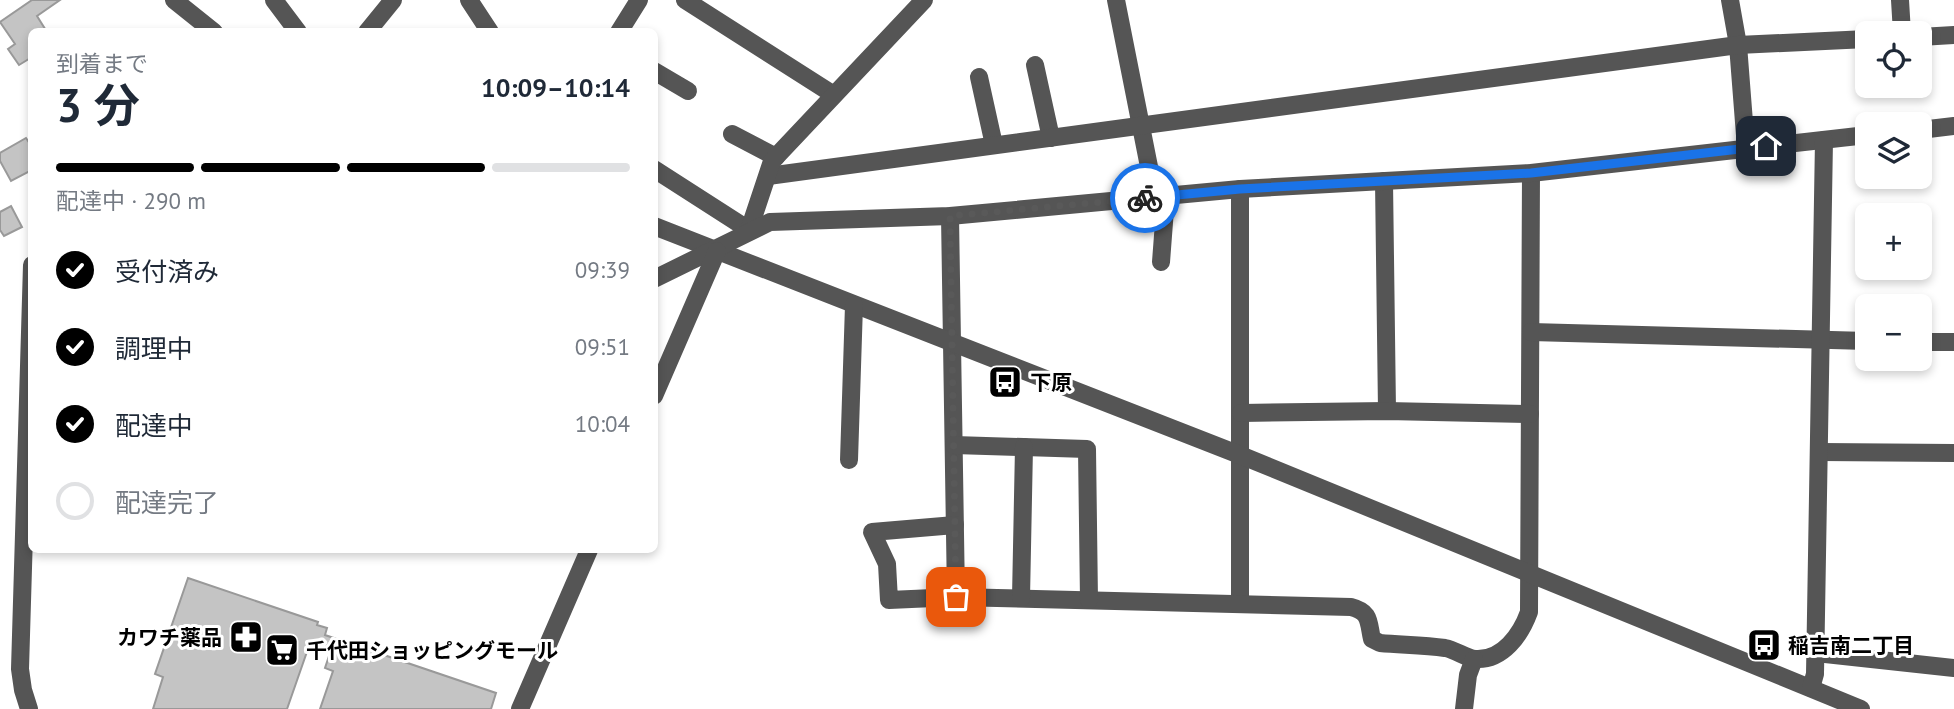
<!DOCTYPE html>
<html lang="ja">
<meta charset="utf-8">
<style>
:root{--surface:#fff;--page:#f6f6f7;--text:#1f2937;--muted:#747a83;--line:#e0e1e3;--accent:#000}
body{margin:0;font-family:"PT Sans","Noto Sans JP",sans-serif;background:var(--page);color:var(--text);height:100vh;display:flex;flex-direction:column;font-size:26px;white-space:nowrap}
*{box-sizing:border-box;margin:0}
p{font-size:23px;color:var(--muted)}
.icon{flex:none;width:38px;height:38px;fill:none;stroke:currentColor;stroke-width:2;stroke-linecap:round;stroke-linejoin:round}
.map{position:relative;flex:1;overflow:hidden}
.sheet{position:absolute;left:28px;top:28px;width:630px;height:525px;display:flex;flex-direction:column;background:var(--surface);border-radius:10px;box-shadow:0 4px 10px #0003}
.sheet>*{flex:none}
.tools{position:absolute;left:1855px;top:21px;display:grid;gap:14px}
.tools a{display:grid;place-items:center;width:77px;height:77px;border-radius:10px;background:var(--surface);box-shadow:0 4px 10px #0003;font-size:35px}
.pin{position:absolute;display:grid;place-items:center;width:60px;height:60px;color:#fff;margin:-30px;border-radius:14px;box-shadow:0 4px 10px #0006}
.courier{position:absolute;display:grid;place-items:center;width:70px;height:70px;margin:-35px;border:5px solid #1a73e8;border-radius:50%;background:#fff;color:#222;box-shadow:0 2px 9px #0007}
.headline em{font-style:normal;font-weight:700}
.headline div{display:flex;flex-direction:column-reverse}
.headline{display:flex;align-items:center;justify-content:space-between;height:119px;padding:0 28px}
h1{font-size:46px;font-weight:700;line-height:52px}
.bar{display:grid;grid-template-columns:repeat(4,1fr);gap:10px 7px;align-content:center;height:84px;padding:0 28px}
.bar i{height:9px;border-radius:5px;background:var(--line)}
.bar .on{background:var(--accent)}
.bar p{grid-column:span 4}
ol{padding:0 28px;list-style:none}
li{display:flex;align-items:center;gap:21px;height:77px}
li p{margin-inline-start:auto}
li .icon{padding:7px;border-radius:50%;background:var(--accent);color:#fff;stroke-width:4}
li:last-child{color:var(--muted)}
li i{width:38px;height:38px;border:4px solid var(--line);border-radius:50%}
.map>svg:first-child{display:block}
.building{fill:#c4c4c4;stroke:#999;stroke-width:2}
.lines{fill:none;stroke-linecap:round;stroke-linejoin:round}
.minor{stroke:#555;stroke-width:18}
.done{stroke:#595959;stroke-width:7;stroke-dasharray:0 12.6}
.route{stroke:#1a73e8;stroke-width:9}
.labels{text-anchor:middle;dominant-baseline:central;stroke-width:6;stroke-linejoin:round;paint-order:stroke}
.poi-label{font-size:21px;font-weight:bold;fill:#000;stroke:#fff;text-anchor:start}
</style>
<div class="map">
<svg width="1954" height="709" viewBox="0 0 1954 709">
<rect width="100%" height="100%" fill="#fff"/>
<g class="building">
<polygon points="32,0 60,0 37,16 47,32 32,32 32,57 19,65 8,49 15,44 0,22"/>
<polygon points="26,138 32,147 32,170 11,181 0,161 0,153"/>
<polygon points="11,206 22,227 4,236 0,230 0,212"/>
<polygon points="188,578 318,622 317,625 327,628 325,635 496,693 491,709 320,709 333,671 325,668 330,653 309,646 287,709 153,709 163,677 155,674"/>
</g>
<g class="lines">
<g class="minor">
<polyline points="174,0 214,32"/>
<polyline points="274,0 298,32"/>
<polyline points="469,0 490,32"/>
<polyline points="685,0 834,95"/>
<polyline points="1116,0 1155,197"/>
<polyline points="1730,0 1738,45 1746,148"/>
<polyline points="1900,0 1902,33"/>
<polyline points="367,32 393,0"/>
<polyline points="619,32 639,0"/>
<polyline points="1920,37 1954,35"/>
<polyline points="1035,65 1051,138"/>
<polyline points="654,71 688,91"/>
<polyline points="979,77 994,145"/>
<polyline points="1920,130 1954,126"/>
<polyline points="732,134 776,157"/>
<polyline points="654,169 749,230"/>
<polyline points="768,176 1738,45 1867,39"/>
<polyline points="1384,181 1387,411"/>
<polyline points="1240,189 1240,604"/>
<path d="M950 216 956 597 1351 607C1371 612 1368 622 1372 639L1380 643C1401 645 1423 645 1445 648 1456 650 1466 658 1475 659 1503 661 1521 634 1529 612L1531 173"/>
<polyline points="654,226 1240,455 1861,709"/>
<polyline points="749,230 772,161 924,0"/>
<polyline points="1161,262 1166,196"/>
<polyline points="654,279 770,222 950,216 1240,189 1531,173 1867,135"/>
<polyline points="1531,332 1867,341"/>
<polyline points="1920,342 1954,342"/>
<polyline points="654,396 717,251"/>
<polyline points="1241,413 1387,411 1530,414"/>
<polyline points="954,445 1087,449 1089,600"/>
<polyline points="1820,452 1954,453"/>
<polyline points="849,460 854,305"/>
<polyline points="955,525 872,532 887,564 889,600 956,597"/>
<polyline points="1021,598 1024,447"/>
<polyline points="1816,653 1954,668"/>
<polyline points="1811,688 1815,674 1824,140"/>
<polyline points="29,709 23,690 20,669 32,265"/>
<polyline points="520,709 589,550"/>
<polyline points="1464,709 1468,675 1474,659"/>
</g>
</g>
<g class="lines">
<polyline class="done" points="956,597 950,216 1145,198"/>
<polyline class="route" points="1145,198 1240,189 1531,173 1766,146"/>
</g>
<defs>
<symbol id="bus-square" viewBox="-11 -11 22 22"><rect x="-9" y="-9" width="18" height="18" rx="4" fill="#000" stroke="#fff"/><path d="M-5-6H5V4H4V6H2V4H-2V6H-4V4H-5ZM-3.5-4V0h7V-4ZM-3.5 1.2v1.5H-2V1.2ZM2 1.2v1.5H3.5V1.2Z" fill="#fff"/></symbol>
<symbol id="pharmacy-square" viewBox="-11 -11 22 22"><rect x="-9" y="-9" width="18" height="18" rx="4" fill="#000" stroke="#fff"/><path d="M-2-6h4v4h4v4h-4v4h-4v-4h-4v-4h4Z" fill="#fff"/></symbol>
<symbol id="supermarket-square" viewBox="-11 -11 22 22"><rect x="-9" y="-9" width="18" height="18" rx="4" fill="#000" stroke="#fff"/><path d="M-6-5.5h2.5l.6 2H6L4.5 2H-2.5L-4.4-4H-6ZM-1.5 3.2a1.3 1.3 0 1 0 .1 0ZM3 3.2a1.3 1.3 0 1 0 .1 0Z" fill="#fff"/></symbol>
</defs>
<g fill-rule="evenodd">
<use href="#bus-square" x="986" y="363" width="38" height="38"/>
<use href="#pharmacy-square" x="227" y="618" width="38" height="38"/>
<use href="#bus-square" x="1745" y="626" width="38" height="38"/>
<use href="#supermarket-square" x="263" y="631" width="38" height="38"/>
</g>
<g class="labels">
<g class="poi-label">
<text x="1030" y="382">下原</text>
<text x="222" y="637" text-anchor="end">カワチ薬品</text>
<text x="1788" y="645">稲吉南二丁目</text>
<text x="306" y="650">千代田ショッピングモール</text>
</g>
</g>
</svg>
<div class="tools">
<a><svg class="icon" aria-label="locate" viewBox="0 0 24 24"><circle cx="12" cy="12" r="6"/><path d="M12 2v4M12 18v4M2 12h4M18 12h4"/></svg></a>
<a><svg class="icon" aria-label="layers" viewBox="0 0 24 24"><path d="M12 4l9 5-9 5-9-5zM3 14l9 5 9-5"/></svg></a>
<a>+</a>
<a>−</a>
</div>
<div class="pin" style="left:956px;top:597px;background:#ea580c"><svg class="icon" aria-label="bag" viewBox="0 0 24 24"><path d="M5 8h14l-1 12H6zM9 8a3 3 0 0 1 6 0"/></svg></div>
<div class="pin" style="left:1766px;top:146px;background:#1f2937"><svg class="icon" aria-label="home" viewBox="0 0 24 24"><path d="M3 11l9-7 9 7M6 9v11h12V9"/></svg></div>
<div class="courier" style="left:1145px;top:198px"><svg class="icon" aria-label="bike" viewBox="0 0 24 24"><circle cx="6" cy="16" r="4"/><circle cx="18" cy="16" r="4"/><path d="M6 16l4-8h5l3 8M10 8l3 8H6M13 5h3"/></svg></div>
<section class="sheet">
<div class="headline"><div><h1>3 分</h1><p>到着まで</p></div><em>10:09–10:14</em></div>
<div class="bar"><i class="on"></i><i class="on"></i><i class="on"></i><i></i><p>配達中 · 290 m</p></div>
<ol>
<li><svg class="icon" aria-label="check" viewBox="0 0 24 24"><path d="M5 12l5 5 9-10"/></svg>受付済み<p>09:39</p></li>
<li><svg class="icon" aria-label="check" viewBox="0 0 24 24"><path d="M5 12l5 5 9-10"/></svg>調理中<p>09:51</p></li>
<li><svg class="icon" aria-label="check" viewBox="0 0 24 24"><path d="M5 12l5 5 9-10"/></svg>配達中<p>10:04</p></li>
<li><i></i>配達完了</li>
</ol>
</section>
</div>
